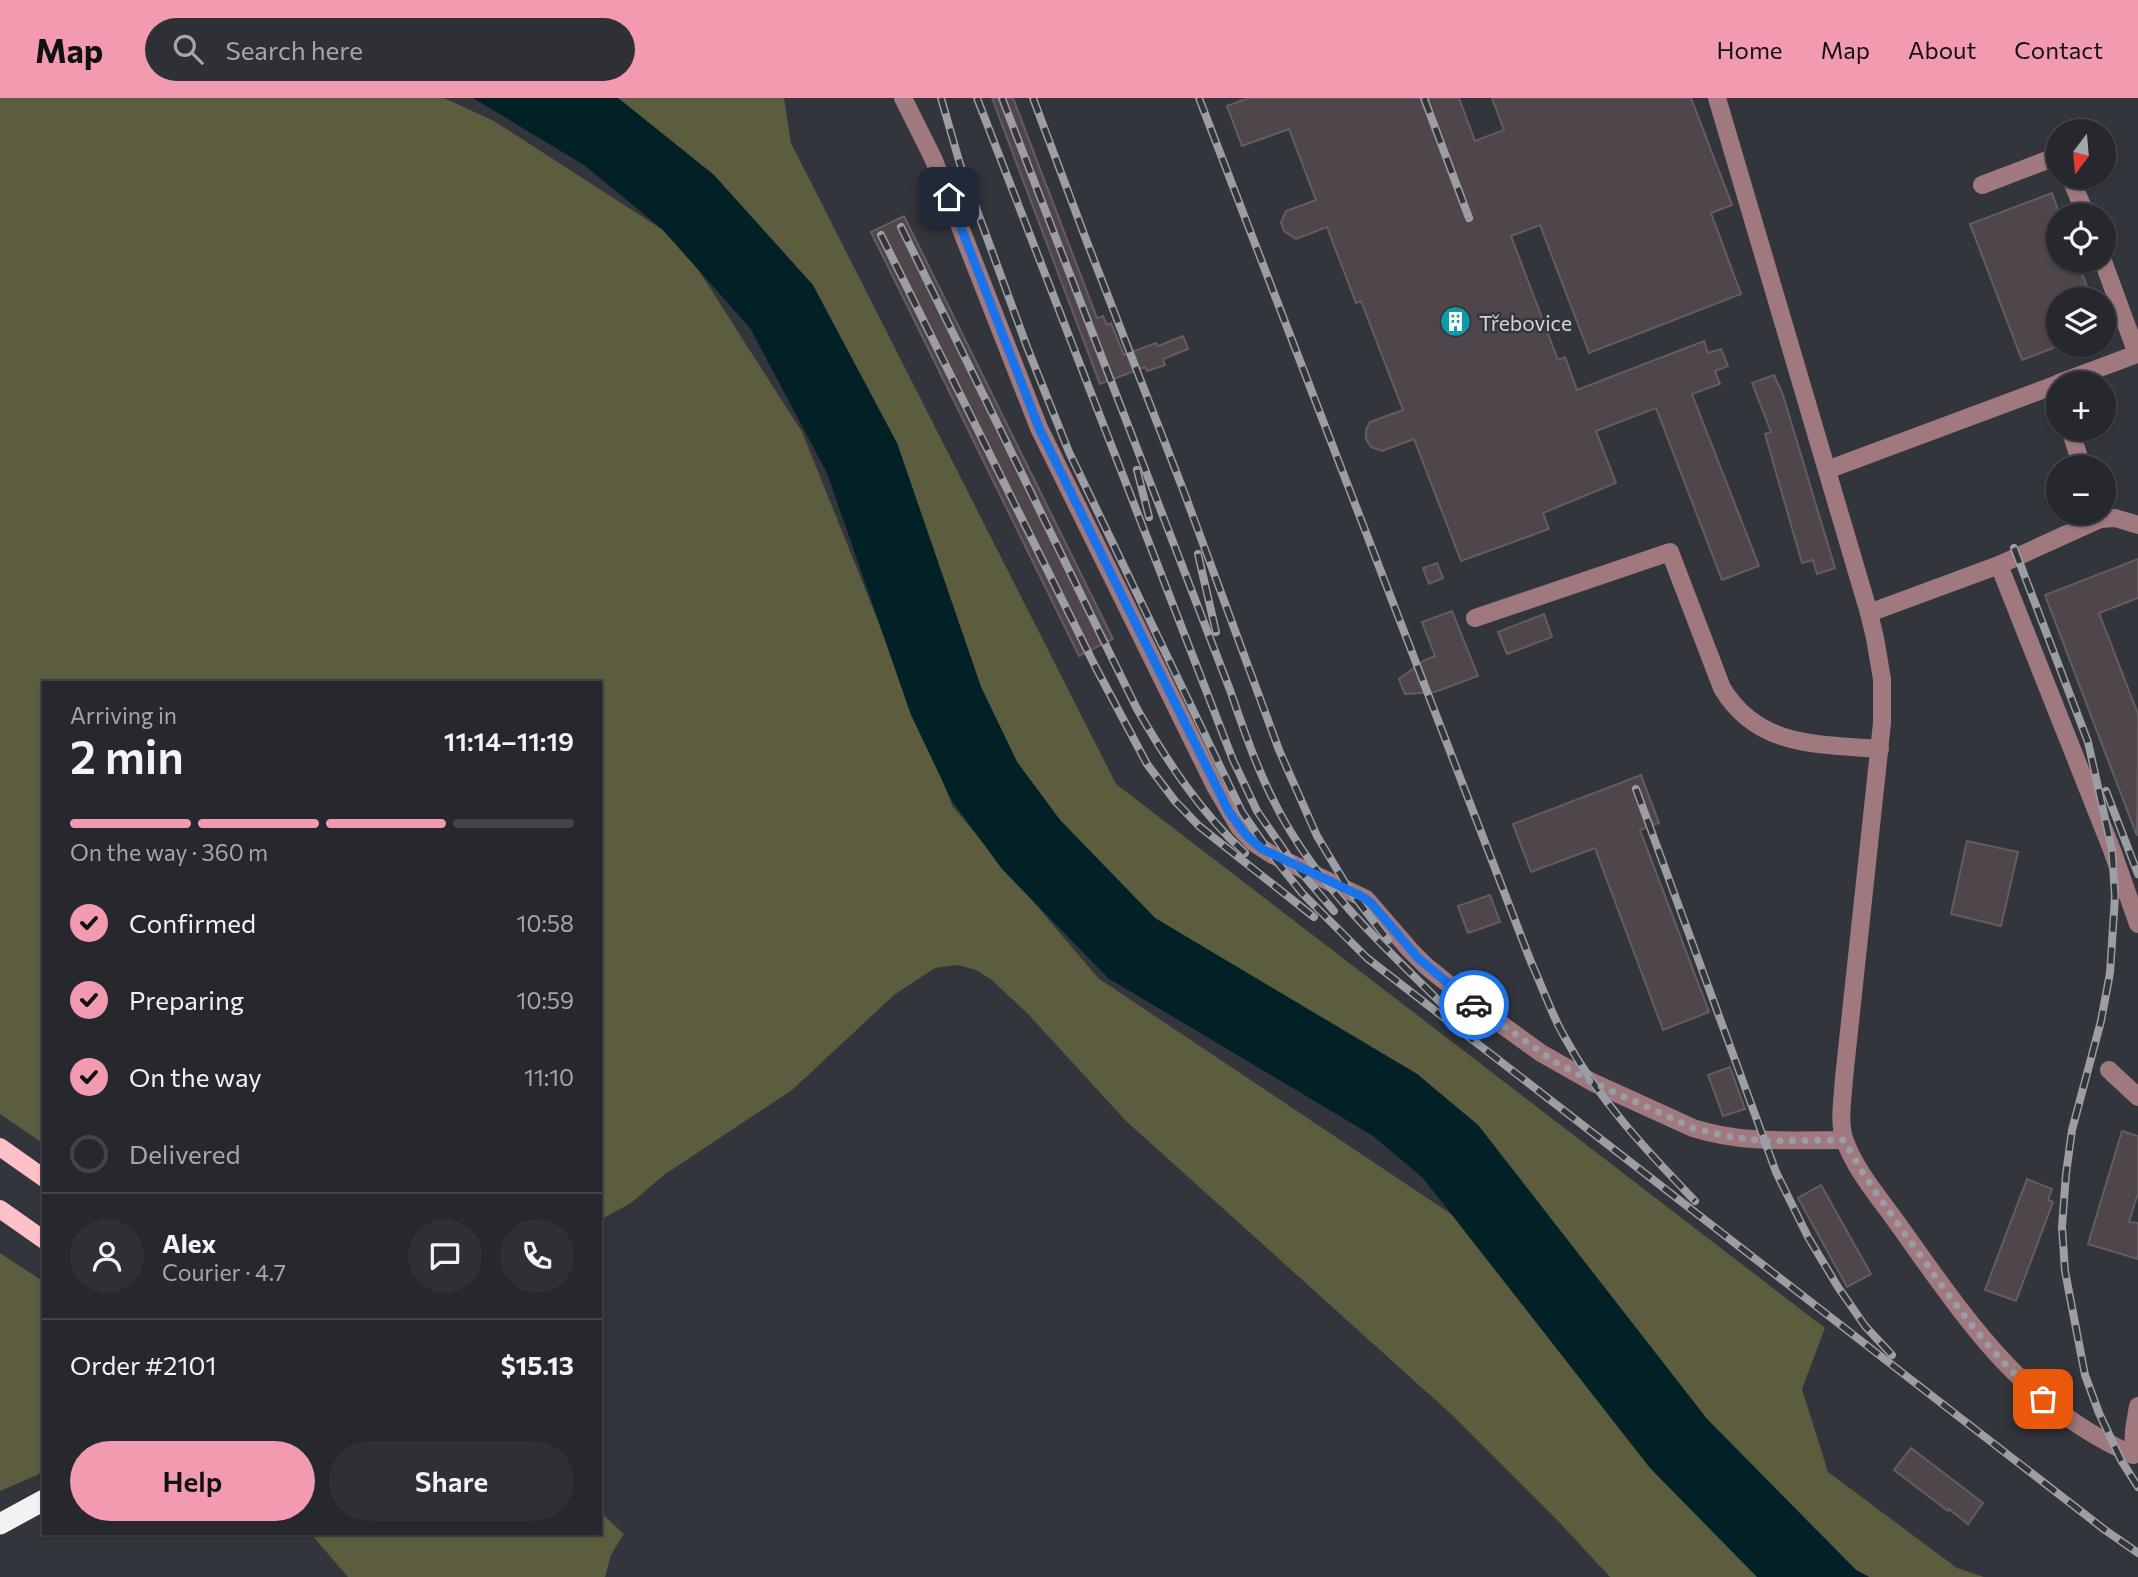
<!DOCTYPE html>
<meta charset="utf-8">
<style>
:root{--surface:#26282d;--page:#2e3035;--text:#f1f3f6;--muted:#a4a6aa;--line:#424449;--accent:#f29ab0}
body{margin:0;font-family:Commissioner,sans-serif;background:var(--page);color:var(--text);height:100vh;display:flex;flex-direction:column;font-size:26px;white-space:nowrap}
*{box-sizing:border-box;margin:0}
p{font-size:23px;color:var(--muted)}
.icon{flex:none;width:38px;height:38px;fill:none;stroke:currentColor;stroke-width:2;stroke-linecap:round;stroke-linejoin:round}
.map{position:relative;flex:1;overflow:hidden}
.details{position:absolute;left:42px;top:583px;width:560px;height:854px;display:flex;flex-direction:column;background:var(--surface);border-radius:0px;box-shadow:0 2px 5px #0004,0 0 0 2px var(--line)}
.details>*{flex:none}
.needle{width:46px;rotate:196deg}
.controls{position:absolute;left:2046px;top:21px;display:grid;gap:14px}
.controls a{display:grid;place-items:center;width:70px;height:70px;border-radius:50%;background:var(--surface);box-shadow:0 2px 5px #0004,0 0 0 2px var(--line);font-size:35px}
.pin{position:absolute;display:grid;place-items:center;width:60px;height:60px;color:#fff;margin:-30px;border-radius:14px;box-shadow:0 4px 10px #0006}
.courier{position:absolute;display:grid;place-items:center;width:70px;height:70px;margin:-35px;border:5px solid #1a73e8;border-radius:50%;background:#fff;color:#222;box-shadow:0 2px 9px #0007}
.overview em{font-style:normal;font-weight:600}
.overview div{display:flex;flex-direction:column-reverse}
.overview{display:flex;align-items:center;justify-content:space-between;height:119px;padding:0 28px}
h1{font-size:46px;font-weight:600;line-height:52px}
.bar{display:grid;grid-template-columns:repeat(4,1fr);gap:10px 7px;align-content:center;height:84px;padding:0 28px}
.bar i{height:9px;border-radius:5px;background:var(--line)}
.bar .active{background:var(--accent)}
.bar p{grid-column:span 4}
.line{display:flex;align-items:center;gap:18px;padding:0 28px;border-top:2px solid var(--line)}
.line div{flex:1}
.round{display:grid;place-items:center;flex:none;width:74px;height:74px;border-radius:37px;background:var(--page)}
ol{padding:0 28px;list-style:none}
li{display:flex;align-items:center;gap:21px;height:77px}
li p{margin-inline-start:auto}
li .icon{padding:7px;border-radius:50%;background:var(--accent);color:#111;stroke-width:4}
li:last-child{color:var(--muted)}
li i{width:38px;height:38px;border:4px solid var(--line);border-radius:50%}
.action{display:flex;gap:14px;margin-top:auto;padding:14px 28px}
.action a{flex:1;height:80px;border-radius:42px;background:var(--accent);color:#111;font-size:28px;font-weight:600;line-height:80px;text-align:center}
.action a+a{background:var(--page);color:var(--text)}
header{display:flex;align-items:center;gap:42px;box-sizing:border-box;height:98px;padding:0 35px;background:var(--accent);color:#111}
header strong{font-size:33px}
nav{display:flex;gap:38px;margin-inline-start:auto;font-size:24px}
.search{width:490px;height:63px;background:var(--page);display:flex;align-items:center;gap:18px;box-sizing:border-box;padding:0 24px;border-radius:38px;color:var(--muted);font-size:26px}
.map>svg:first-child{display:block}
.green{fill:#5b5d3e}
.water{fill:#022126}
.building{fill:#4f464b;stroke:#655c61;stroke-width:2}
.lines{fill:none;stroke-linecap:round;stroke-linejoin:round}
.minor{stroke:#9f797d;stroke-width:18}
.major{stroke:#ffc0c7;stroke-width:18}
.highway{stroke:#f2f2f2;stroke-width:21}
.rail-casing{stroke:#9d9ea4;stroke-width:8}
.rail{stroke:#33353c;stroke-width:5;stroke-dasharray:16;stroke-linecap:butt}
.done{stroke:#9c9da3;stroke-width:7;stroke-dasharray:0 12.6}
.route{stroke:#1a73e8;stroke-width:9}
.labels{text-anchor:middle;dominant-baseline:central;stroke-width:5;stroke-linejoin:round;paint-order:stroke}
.poi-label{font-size:21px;fill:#d4d5da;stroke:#33353c;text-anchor:start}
</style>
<header>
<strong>Map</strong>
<div class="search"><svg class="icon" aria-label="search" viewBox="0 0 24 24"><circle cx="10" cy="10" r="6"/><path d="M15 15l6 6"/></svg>Search here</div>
<nav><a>Home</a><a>Map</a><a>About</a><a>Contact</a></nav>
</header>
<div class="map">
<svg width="2138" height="1479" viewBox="0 0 2138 1479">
<rect width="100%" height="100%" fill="#33353c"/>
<g class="green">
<polygon points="0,0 444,0 494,23 680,143 802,334 953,709 1098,880 1451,1116 1492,1148 1773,1479 1610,1479 1559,1424 1451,1316 1126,1023 1028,916 992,882 976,872 958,867 935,870 894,897 792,992 664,1077 631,1105 600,1122 600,584 44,584 44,1046 0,1016"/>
<polygon points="618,0 784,0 791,45 1116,686 1825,1230 1802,1291 1828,1374 1957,1470 1984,1479 1869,1479 1856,1472 1707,1321 1478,1027 1417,976 1155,820 1060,722 1017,664 981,589 897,345 714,77"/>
<polygon points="0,1155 44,1184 44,1372 37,1377 0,1393"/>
<polygon points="600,1414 624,1436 611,1457 605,1479 348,1479 310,1435 600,1435"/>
</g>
<polygon class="water" points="473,0 618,0 714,77 813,187 897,345 981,589 1017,664 1060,722 1155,820 1417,976 1478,1027 1707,1321 1856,1472 1869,1479 1757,1479 1650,1370 1423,1080 1373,1038 1108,880 1002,771 952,703 911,617 827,375 750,230 662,131 584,67"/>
<g class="building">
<polygon points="992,0 1013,0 1097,220 1103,218 1107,227 1111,225 1124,257 1156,245 1158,248 1183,238 1188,251 1163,261 1165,267 1147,273 1145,269 1100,286"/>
<polygon points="1248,0 1459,0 1475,43 1504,32 1492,0 1691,0 1732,107 1711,115 1741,196 1589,255 1540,127 1511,138 1558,262 1565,259 1577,292 1704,243 1708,255 1721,251 1728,268 1715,273 1720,286 1692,296 1759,468 1722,482 1656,310 1596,333 1616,385 1543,415 1549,431 1461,463 1414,341 1382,353 1371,349 1366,341 1366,332 1370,324 1403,312 1361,203 1356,205 1327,129 1296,141 1284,133 1281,124 1286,113 1316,102 1289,31 1242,48 1227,8"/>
<polygon points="2052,95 2058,112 2058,163 2077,163 2092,201 2058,201 2058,248 2022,262 1970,126"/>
<polygon points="904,118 1113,541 1079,558 871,134"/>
<polygon points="1774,277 1783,297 1835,470 1817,476 1813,462 1802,465 1765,336 1771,334 1752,285"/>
<polygon points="2138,461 2138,500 2099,515 2138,616 2137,738 2045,497"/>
<polygon points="1437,465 1443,480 1429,486 1423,470"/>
<polygon points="1452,513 1478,578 1435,594 1405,596 1399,581 1423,563 1435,558 1422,524"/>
<polygon points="1544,516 1552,539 1507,556 1498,534"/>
<polygon points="1641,677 1659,725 1640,732 1709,914 1663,932 1595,750 1531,774 1513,726"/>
<polygon points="1967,743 2018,754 2001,828 1951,816"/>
<polygon points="1490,797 1500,824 1468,835 1458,808"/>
<polygon points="1730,969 1745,1011 1723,1018 1708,977"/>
<polygon points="2122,1033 2138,1038 2138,1095 2129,1124 2138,1125 2138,1161 2088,1146"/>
<polygon points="2027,1081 2052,1091 2048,1102 2053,1104 2016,1203 1985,1192"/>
<polygon points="1821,1087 1871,1176 1847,1189 1798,1100"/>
<polygon points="1911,1350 1983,1405 1968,1426 1949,1411 1948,1413 1894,1372"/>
</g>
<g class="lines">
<g class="minor">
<path d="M903 0 933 60 1039 330 1215 688 1239 729 1254 745 1271 756 1366 801 1410 852 1426 868 1473 906 1541 955 1592 984 1693 1030C1742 1046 1793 1042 1844 1042"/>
<path d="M1717 0 1869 515 1875 540 1882 581V625L1844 980C1843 999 1838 1025 1845 1043 1857 1076 1884 1105 1903 1133 1970 1227 2024 1308 2133 1357L2134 1332 2138 1308"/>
<polyline points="2070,79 2086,117"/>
<polyline points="1982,87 2058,58"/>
<polyline points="2059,285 2137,256 2103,163"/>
<polyline points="2070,331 2082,369"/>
<polyline points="1827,372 2055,287 2058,295"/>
<polyline points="2098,415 2100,421 2115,420 2138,427"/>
<polyline points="1999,467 2112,752 2138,826"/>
<polyline points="1869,515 1999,467 2100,421"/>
<path d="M1475 520 1670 454 1722 590C1758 650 1818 646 1880 651"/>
<polyline points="2109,972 2138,999"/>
</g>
<g class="major">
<polyline points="0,1049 44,1080"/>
<polyline points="0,1111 44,1142"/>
</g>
<polyline class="highway" points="0,1426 44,1402"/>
<defs>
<g id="rail">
<polyline points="941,0 960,66 1027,249 1069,354 1242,714 1271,756 1302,795 1367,860 2105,1432 2138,1455"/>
<polyline points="977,0 1233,662 1257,713 1293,765 1334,813"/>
<path d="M1002 0 1230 592C1246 639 1263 688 1289 731 1330 800 1389 853 1445 909"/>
<polyline points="1033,0 1087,144 1184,394 1279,652 1317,738 1350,793 1388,842"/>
<path d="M1199 0 1531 864C1542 888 1551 915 1564 938 1598 1001 1646 1052 1695 1103"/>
<polyline points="1424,0 1469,120"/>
<path d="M901 129 1137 611C1167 663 1200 714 1245 755"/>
<polyline points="881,137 1096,570 1147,666 1175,703 1199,728 1314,819"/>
<polyline points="1137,372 1149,419"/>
<polyline points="2014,450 2088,644 2112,752 2115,798 2110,875 2101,923 2072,1032 2066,1076 2062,1129 2065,1173 2085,1277 2099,1315 2121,1362 2138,1389"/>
<polyline points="1198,456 1216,534"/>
<polyline points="1636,691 1776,1074 1808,1139 1838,1189 1865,1228 1892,1257"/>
<polyline points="2106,693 2138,776"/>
</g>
</defs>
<use href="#rail" class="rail-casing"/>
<use href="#rail" class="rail"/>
</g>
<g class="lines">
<path class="done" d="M1474 907 1555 964 1592 984 1693 1030 1726 1038 1764 1043 1844 1042C1864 1080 1890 1114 1915 1150 1954 1204 1991 1259 2043 1301"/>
<polyline class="route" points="949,99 1039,330 1229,714 1246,737 1262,751 1361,798 1371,805 1418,860 1474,907"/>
</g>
<defs>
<symbol id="building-disc" viewBox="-11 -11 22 22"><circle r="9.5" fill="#0f9aa8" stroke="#33353c"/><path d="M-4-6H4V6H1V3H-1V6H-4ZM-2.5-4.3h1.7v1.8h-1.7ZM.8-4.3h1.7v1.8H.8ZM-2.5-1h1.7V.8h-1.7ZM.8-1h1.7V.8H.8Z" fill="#fff"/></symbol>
</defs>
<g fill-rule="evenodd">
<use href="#building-disc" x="1438" y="206" width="35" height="35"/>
</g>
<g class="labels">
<g class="poi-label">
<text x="1479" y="224">Třebovice</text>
</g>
</g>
</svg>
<div class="controls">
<a><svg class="needle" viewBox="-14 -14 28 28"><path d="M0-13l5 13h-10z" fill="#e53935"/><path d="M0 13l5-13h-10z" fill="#a4a6aa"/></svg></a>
<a><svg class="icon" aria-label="locate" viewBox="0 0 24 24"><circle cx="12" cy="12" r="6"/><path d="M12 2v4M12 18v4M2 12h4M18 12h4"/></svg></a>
<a><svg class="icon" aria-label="layers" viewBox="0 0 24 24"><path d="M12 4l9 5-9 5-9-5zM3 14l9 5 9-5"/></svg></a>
<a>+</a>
<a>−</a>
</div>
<div class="pin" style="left:2043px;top:1301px;background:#ea580c"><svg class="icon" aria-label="bag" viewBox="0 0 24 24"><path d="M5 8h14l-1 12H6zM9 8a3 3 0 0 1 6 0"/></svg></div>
<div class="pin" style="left:949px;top:99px;background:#1f2937"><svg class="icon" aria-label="home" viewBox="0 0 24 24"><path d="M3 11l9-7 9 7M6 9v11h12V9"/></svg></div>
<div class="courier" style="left:1474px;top:907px"><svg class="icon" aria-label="car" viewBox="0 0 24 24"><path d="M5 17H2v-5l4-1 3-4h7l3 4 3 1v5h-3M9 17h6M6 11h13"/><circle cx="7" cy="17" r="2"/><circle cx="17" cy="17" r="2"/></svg></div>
<section class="details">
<div class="overview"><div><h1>2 min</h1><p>Arriving in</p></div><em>11:14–11:19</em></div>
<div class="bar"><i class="active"></i><i class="active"></i><i class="active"></i><i></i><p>On the way · 360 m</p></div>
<ol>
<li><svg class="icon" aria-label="check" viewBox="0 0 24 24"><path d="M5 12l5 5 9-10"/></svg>Confirmed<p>10:58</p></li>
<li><svg class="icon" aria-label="check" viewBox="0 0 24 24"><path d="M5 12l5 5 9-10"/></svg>Preparing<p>10:59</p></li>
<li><svg class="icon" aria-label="check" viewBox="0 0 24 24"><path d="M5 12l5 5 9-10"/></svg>On the way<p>11:10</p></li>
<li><i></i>Delivered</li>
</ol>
<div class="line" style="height:126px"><a class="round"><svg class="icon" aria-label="person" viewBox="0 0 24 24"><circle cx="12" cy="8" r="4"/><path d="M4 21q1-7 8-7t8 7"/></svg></a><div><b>Alex</b><p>Courier · 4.7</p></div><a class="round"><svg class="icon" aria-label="chat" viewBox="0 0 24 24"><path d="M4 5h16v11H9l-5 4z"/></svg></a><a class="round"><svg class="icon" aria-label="phone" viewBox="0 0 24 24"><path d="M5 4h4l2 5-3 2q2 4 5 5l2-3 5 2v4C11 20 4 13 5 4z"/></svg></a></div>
<div class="line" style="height:91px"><div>Order #2101</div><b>$15.13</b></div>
<div class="action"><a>Help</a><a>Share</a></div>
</section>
</div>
